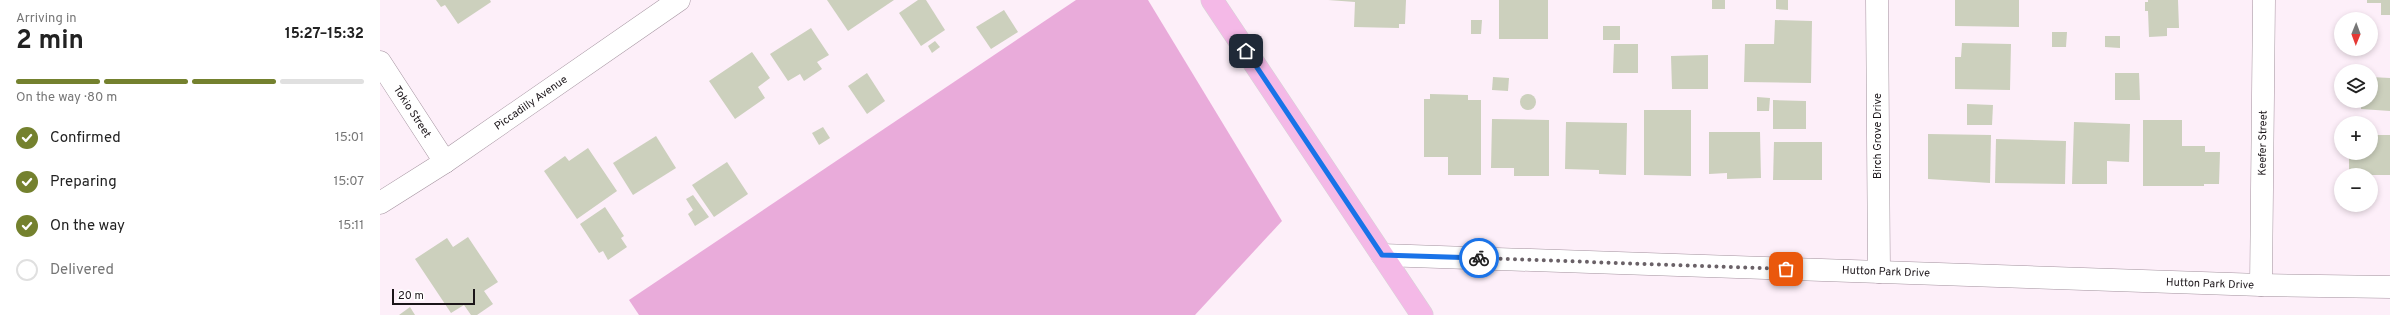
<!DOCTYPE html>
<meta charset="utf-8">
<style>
:root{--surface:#fff;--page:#f6f6f6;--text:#222;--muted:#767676;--line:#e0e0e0;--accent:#74812e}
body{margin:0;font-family:Overpass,sans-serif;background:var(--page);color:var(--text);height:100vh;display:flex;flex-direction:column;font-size:15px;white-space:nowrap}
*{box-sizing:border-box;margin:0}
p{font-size:13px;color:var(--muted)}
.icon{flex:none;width:22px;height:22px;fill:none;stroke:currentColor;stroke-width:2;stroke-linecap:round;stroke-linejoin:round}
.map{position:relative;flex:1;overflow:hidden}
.drawer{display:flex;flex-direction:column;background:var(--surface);width:380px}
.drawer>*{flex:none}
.needle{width:26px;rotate:181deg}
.tools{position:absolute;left:1954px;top:12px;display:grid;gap:8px}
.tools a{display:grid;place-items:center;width:44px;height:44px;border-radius:50%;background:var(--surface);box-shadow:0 2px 6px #0003;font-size:20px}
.scale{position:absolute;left:12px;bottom:10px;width:83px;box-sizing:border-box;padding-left:4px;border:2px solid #1b1519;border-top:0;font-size:11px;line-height:14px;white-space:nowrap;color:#1b1519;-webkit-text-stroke:3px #fff;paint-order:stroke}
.pin{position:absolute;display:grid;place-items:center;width:34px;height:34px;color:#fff;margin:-17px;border-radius:8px;box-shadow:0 2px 6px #0006}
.courier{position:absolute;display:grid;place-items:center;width:40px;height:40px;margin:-20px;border:3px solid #1a73e8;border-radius:50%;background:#fff;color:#222;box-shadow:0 1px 5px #0007}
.headline em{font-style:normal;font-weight:700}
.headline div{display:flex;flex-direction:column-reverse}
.headline{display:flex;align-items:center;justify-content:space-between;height:68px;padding:0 16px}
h1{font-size:26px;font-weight:700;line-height:30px}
.bar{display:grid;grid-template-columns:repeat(4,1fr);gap:6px 4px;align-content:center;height:48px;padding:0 16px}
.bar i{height:5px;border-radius:3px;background:var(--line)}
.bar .active{background:var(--accent)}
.bar p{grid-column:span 4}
ol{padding:0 16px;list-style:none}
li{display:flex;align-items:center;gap:12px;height:44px}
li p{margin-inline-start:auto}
li .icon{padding:4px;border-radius:50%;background:var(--accent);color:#fff;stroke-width:4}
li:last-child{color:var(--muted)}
li i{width:22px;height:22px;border:2px solid var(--line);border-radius:50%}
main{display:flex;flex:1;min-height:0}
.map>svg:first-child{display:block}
.green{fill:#e9abda}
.building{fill:#ccd0bd}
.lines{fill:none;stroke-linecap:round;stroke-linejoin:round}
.minor-casing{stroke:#a3929e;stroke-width:23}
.major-casing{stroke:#d6d5d6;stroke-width:23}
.minor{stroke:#fff;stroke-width:22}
.major{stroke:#f4b9e7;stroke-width:22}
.done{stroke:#6a6167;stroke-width:4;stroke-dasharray:0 7.2}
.route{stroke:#1a73e8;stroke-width:5}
.labels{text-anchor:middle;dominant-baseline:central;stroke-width:4;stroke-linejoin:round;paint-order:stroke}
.street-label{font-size:11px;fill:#1b1519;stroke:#fff}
</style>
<main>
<section class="drawer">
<div class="headline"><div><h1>2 min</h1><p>Arriving in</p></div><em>15:27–15:32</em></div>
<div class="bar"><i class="active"></i><i class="active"></i><i class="active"></i><i></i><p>On the way · 80 m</p></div>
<ol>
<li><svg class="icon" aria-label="check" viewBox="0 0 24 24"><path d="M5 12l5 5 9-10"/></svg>Confirmed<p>15:01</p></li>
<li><svg class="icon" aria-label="check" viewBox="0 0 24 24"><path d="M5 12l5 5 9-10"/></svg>Preparing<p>15:07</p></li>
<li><svg class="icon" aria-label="check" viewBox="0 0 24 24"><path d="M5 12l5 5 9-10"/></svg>On the way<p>15:11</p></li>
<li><i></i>Delivered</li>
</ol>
</section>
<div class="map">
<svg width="2010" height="315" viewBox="0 0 2010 315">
<rect width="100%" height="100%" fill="#fdeff9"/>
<polygon class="green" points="696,0 768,0 902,221 815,315 259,315 249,300"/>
<g class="building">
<polygon points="56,0 110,0 111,2 78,24 65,5 61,7"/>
<polygon points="447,0 514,0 468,31"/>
<polygon points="538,0 546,0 565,30 541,46 519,13"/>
<polygon points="948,0 1026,0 1025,24 1019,24 1019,28 974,27 975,2"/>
<rect x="1119" y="0" width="49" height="39"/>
<rect x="1332" y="0" width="13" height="9"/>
<polygon points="1396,0 1408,0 1408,10 1396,9"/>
<polygon points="1575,0 1639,0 1639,27 1575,26"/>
<polygon points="1768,0 1798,0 1799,28 1787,28 1787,36 1769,37 1768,11 1765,11 1765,2 1768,2"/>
<polygon points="1987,0 2010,0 2010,15 2001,15 2001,3 1987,3"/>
<polygon points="624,10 638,32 611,49 596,27"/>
<polygon points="1091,20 1102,20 1101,34 1091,34"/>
<polygon points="1395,20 1432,21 1431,83 1364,82 1365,44 1394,44"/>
<rect x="1223" y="26" width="17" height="14"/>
<polygon points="431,28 449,55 437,62 442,69 424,81 420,74 408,81 390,54"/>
<polygon points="1672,32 1687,32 1686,47 1672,47"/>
<polygon points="1725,36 1740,36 1740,48 1725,47"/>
<polygon points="555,41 560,47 552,53 548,46"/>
<polygon points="1582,43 1631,44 1630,90 1575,89 1575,57 1581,57"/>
<polygon points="1234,44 1258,44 1258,73 1233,73"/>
<polygon points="372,52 390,78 378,87 385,98 355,119 329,81"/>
<polygon points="1328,55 1328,89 1292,89 1291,56"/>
<polygon points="487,73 505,101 487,114 468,86"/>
<polygon points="1735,73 1759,73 1760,100 1735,100"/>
<polygon points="1113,77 1129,78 1128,91 1112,90"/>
<polygon points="1991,77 2010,78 2010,111 1981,109 1981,101 1991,101"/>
<circle cx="1148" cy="102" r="8"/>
<polygon points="1050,94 1088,95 1088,100 1101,100 1101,175 1068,175 1068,157 1044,157 1044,99 1050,99"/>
<polygon points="1377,97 1390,98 1389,111 1377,111"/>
<polygon points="1393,100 1426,101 1426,129 1393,129"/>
<polygon points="1587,104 1613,105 1612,125 1587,125"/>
<polygon points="1264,110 1311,110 1311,176 1264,175"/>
<polygon points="1112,119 1169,120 1169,176 1134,176 1134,168 1111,168"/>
<polygon points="1763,120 1802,120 1802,146 1825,146 1825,152 1840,152 1839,184 1824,184 1824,186 1763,186"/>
<polygon points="1186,122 1247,123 1246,175 1219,174 1219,170 1185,169"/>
<polygon points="1694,122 1750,124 1749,162 1727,161 1727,184 1692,184"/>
<polygon points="443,127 450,138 439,145 432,133"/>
<polygon points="1329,132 1380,132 1381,178 1347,179 1347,173 1329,174"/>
<polygon points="1548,134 1611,135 1610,183 1548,179"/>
<polygon points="1991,135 2010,135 2010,175 1969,175 1969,153 1991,153"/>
<polygon points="276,136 296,168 253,195 233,163"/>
<polygon points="1616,139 1686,141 1685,184 1615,183"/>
<polygon points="1394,142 1442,142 1442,180 1393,180"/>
<polygon points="208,148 237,191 197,219 164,171 185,156 189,161"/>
<polygon points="347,162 368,194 334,217 312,185"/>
<polygon points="313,195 329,217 315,226 308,214 313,210 306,199"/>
<polygon points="225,207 244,236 241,238 247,247 228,260 223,251 219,253 200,224"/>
<polygon points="88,237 118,282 104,291 113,304 97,315 91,315 84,305 71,313 35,259 67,238 73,247"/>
<polygon points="30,307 35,315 19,315"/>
</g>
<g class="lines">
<defs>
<g id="minor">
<polyline points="1497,0 1499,272"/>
<polyline points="0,62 65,162"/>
<polyline points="0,203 65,162 299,0"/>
<polyline points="1002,255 1881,285 2010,287"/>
<polyline points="1881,285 1884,0"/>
</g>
<polyline id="major" points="832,0 1042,315"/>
</defs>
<use href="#minor" class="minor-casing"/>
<use href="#major" class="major-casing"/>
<use href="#minor" class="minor"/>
<use href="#major" class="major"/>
</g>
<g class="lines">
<polyline class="done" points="1099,258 1406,269"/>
<polyline class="route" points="866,51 1002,255 1099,258"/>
</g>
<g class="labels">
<g class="street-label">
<text transform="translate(151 103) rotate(-35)">Piccadilly Avenue</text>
<text transform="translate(32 112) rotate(57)">Tokio Street</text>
<text transform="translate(1498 136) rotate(-90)">Birch Grove Drive</text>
<text transform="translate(1883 143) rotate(-89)">Keefer Street</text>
<text transform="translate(1506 272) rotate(2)">Hutton Park Drive</text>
<text transform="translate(1830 284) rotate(2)">Hutton Park Drive</text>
</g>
</g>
</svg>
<div class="tools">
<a><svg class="needle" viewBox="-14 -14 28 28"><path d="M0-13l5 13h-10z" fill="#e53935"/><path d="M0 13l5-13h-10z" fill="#767676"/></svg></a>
<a><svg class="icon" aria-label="layers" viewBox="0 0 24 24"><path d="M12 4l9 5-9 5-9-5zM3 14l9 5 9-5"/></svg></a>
<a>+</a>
<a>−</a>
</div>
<div class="scale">20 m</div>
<div class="pin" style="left:1406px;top:269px;background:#ea580c"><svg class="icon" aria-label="bag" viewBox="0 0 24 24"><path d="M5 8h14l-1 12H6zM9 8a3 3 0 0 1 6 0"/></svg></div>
<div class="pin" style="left:866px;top:51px;background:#1f2937"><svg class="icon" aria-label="home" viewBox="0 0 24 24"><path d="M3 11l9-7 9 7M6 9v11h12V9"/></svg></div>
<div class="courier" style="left:1099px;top:258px"><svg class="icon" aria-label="bike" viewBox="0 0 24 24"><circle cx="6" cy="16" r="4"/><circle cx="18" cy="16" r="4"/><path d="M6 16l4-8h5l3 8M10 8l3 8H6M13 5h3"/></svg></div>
</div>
</main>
